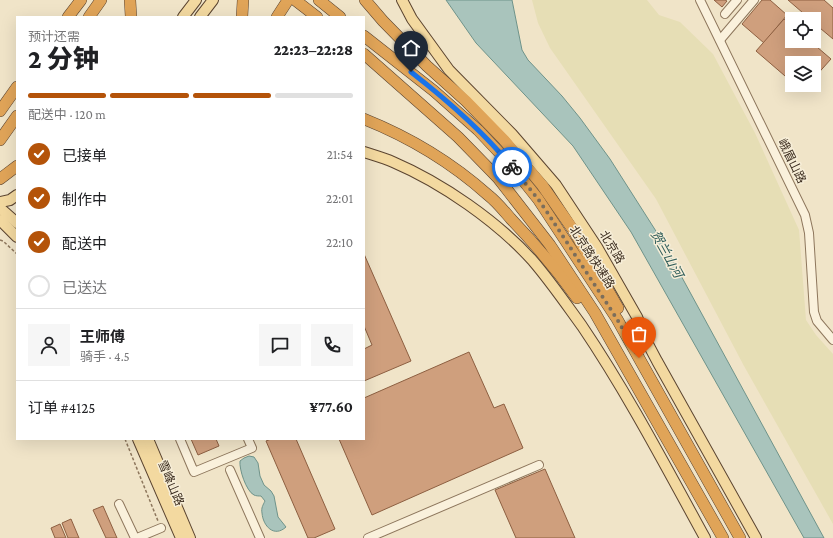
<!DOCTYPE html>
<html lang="zh">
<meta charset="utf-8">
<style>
:root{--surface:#fff;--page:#f6f6f6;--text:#202124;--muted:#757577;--line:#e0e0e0;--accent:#b45309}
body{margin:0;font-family:"Crimson Pro","Noto Sans SC",serif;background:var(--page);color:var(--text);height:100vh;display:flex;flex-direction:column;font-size:15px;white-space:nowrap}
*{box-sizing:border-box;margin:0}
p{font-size:13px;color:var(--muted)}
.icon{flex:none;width:22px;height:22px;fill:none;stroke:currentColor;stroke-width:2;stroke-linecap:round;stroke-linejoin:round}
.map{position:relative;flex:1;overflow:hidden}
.drawer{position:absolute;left:16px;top:16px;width:349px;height:424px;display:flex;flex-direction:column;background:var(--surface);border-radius:0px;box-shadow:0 4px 16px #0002}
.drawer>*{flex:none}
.fabs{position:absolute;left:785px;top:12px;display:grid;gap:8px}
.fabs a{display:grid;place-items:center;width:36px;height:36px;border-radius:0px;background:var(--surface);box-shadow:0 4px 16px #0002;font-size:20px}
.pin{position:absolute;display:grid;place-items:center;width:34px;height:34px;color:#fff;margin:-41px -17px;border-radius:50% 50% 50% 0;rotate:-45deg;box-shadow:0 0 4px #0007}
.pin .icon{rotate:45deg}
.courier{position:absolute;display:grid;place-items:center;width:40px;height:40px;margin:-20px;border:3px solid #1a73e8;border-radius:50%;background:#fff;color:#222;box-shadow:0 1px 5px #0007}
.overview em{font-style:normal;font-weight:800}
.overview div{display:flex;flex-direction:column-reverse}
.overview{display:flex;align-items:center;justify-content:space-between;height:68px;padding:0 12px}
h1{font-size:26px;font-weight:800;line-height:30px}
.bar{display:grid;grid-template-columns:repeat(4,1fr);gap:6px 4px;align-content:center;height:48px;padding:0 12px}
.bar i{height:5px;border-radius:3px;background:var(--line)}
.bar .current{background:var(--accent)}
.bar p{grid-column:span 4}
.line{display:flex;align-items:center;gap:10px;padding:0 12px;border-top:1px solid var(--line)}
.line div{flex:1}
.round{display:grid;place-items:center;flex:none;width:42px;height:42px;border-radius:0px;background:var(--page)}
ol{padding:0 12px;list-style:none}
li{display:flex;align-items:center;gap:12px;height:44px}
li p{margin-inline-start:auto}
li .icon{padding:4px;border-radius:50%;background:var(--accent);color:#fff;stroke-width:4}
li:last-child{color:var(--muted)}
li i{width:22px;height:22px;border:2px solid var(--line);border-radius:50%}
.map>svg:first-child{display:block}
.farmland{fill:#e6deb5}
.water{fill:#a9c4bc;stroke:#6f938a}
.building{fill:#cf9f7d;stroke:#8d5f41}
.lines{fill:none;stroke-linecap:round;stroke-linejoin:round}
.minor-casing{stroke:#8d765c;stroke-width:10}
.major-casing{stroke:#5b4430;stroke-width:12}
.highway-casing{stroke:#5b4430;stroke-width:12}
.path{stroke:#8d765c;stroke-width:1.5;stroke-dasharray:3 2;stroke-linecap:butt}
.minor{stroke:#faf1dc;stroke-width:8}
.major{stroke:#f3d9a0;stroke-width:10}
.highway{stroke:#e0a458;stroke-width:11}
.done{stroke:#7c6e5b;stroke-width:4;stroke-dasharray:0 7.2}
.route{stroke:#1a73e8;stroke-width:5}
.labels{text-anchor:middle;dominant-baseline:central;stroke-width:3;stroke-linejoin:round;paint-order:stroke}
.street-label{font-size:12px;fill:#3d2e20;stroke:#f7eed8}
.water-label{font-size:13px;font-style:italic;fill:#2f5d5a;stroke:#f7eed8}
</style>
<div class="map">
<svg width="833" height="538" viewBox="0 0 833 538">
<rect width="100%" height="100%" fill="#f0e4c8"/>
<polygon class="farmland" points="532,0 647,0 659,15 680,22 713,54 755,133 799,230 806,320 816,335 833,354 833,524 744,366 656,199 550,48 538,23"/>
<g class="water">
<polygon points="446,0 512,0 522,50 528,60 562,96 580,118 610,159 661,239 824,538 804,538 631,232 573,146 476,43"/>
<path d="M249 456 254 457 258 463 260 476 264 485 271 491 274 496 278 517 286 527C274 538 263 526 262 513 261 508 263 505 265 501L261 496C259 496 256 496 254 495 246 491 239 469 240 461L244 458Z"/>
</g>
<g class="building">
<polygon points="714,0 725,0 727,1 722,7"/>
<polygon points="762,0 770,0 787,15 764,43 742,24"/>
<polygon points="788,0 824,0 833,8 833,39 814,23 814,19 810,19"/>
<polygon points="784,19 792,25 792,41 810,41 831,59 814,78 814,63 792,63 792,82 756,51"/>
<polygon points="795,85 808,85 802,92"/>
<polygon points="364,254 411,361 364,381 364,349 372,345 364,326"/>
<polygon points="469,352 494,408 504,404 523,448 372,515 339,439 364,439 364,398"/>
<polygon points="191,439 216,439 219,446 198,455"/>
<polygon points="271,439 296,439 335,529 314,538 308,538 266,441"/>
<polygon points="545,469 575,538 516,538 495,490"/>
<polygon points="103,506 117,538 106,538 93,510"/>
<polygon points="71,519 79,538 68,538 62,523"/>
<polygon points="60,524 66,538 55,538 51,528"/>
</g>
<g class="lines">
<defs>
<g id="minor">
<polyline points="700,0 805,215 809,233 814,312 817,321 833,340"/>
<polyline points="725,14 737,0"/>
<polyline points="720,40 754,0"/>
<polyline points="180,439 194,472 252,448 248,439"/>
<polyline points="230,470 260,538"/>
<polyline points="119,504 135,538"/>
<polyline points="137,538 161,528"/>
<polyline points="368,538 539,465"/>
</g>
<g id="major">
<polyline points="402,0 412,19 449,70 512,134 556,185 597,247 637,317 648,344 657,361 756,538"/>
<polyline points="183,17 196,0"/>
<polyline points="200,17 213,0"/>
<path d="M364 152C373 155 384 158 393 162 442 183 497 221 533 261 551 282 566 304 582 326 628 394 666 467 705 538"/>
<polyline points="0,202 10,200 17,195"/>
<polyline points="0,208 17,223"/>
<polyline points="0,220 17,237"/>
<polyline points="138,439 181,538"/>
<polyline points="148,439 190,538"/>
</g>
<g id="highway">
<polyline points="130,0 131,17"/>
<polyline points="295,0 317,17"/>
<polyline points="319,0 340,17"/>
<polyline points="365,0 383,21 427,66 466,101 504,140 542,185 574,231 618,308"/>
<polyline points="68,17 81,0"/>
<polyline points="89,17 101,0"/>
<polyline points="242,17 243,0"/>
<polyline points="277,17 288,0"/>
<polyline points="364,36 434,91 478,130 510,164 538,199 617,319 740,538"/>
<polyline points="364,54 458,137 498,178 550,245 595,313 723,538"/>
<polyline points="0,111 17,87"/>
<path d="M364 119C409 137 451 162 488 195 497 202 504 211 511 219 535 244 557 270 577 298"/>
<polyline points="0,140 17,116"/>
<polyline points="0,179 17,166"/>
</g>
</defs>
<use href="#minor" class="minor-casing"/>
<use href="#major" class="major-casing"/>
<use href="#highway" class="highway-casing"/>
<g class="path">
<polyline points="0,240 3,241 17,254"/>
<polyline points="125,439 158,521"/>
</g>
<use href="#minor" class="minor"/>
<use href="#major" class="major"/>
<use href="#highway" class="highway"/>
</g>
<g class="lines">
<polyline class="done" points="512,167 538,199 547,212 617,319 639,358"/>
<path class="route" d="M411 72C447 100 483 131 512 167"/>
</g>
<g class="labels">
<g class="street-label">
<text transform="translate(792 161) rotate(64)">峨眉山路</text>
<text transform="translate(612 247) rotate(59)">北京路</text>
<text transform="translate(592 257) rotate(57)">北京路快速路</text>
<text transform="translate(171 483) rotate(67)">雪峰山路</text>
</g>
<g class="water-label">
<text transform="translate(667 254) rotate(61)">贺兰山河</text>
</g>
</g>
</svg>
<div class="fabs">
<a><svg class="icon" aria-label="locate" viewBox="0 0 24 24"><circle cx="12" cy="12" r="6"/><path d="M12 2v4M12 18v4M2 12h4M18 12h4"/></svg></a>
<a><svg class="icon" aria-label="layers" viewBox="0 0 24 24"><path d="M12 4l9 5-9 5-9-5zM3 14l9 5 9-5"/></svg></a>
</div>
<div class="pin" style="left:639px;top:358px;background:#ea580c"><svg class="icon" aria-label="bag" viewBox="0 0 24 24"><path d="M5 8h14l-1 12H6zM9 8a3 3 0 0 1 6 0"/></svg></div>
<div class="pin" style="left:411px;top:72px;background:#1f2937"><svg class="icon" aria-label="home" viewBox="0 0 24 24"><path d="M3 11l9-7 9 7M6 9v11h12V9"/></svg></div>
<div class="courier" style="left:512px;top:167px"><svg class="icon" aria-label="bike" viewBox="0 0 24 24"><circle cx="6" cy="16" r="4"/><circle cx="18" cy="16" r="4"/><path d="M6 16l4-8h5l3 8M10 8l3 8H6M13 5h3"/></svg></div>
<section class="drawer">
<div class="overview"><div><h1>2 分钟</h1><p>预计还需</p></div><em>22:23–22:28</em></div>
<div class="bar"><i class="current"></i><i class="current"></i><i class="current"></i><i></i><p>配送中 · 120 m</p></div>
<ol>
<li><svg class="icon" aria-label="check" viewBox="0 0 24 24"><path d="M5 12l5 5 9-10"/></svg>已接单<p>21:54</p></li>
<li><svg class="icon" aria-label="check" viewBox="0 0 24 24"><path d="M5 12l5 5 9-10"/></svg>制作中<p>22:01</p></li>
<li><svg class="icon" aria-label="check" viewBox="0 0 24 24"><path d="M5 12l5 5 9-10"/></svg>配送中<p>22:10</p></li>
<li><i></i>已送达</li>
</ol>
<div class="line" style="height:72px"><a class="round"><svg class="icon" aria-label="person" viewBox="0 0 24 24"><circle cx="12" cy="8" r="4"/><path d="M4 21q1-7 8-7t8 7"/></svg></a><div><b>王师傅</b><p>骑手 · 4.5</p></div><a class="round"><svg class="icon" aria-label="chat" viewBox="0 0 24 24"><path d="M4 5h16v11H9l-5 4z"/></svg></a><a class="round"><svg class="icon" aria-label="phone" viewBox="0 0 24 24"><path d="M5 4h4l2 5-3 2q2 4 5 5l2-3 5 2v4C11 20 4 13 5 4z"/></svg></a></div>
<div class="line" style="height:52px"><div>订单 #4125</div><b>¥77.60</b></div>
</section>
</div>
